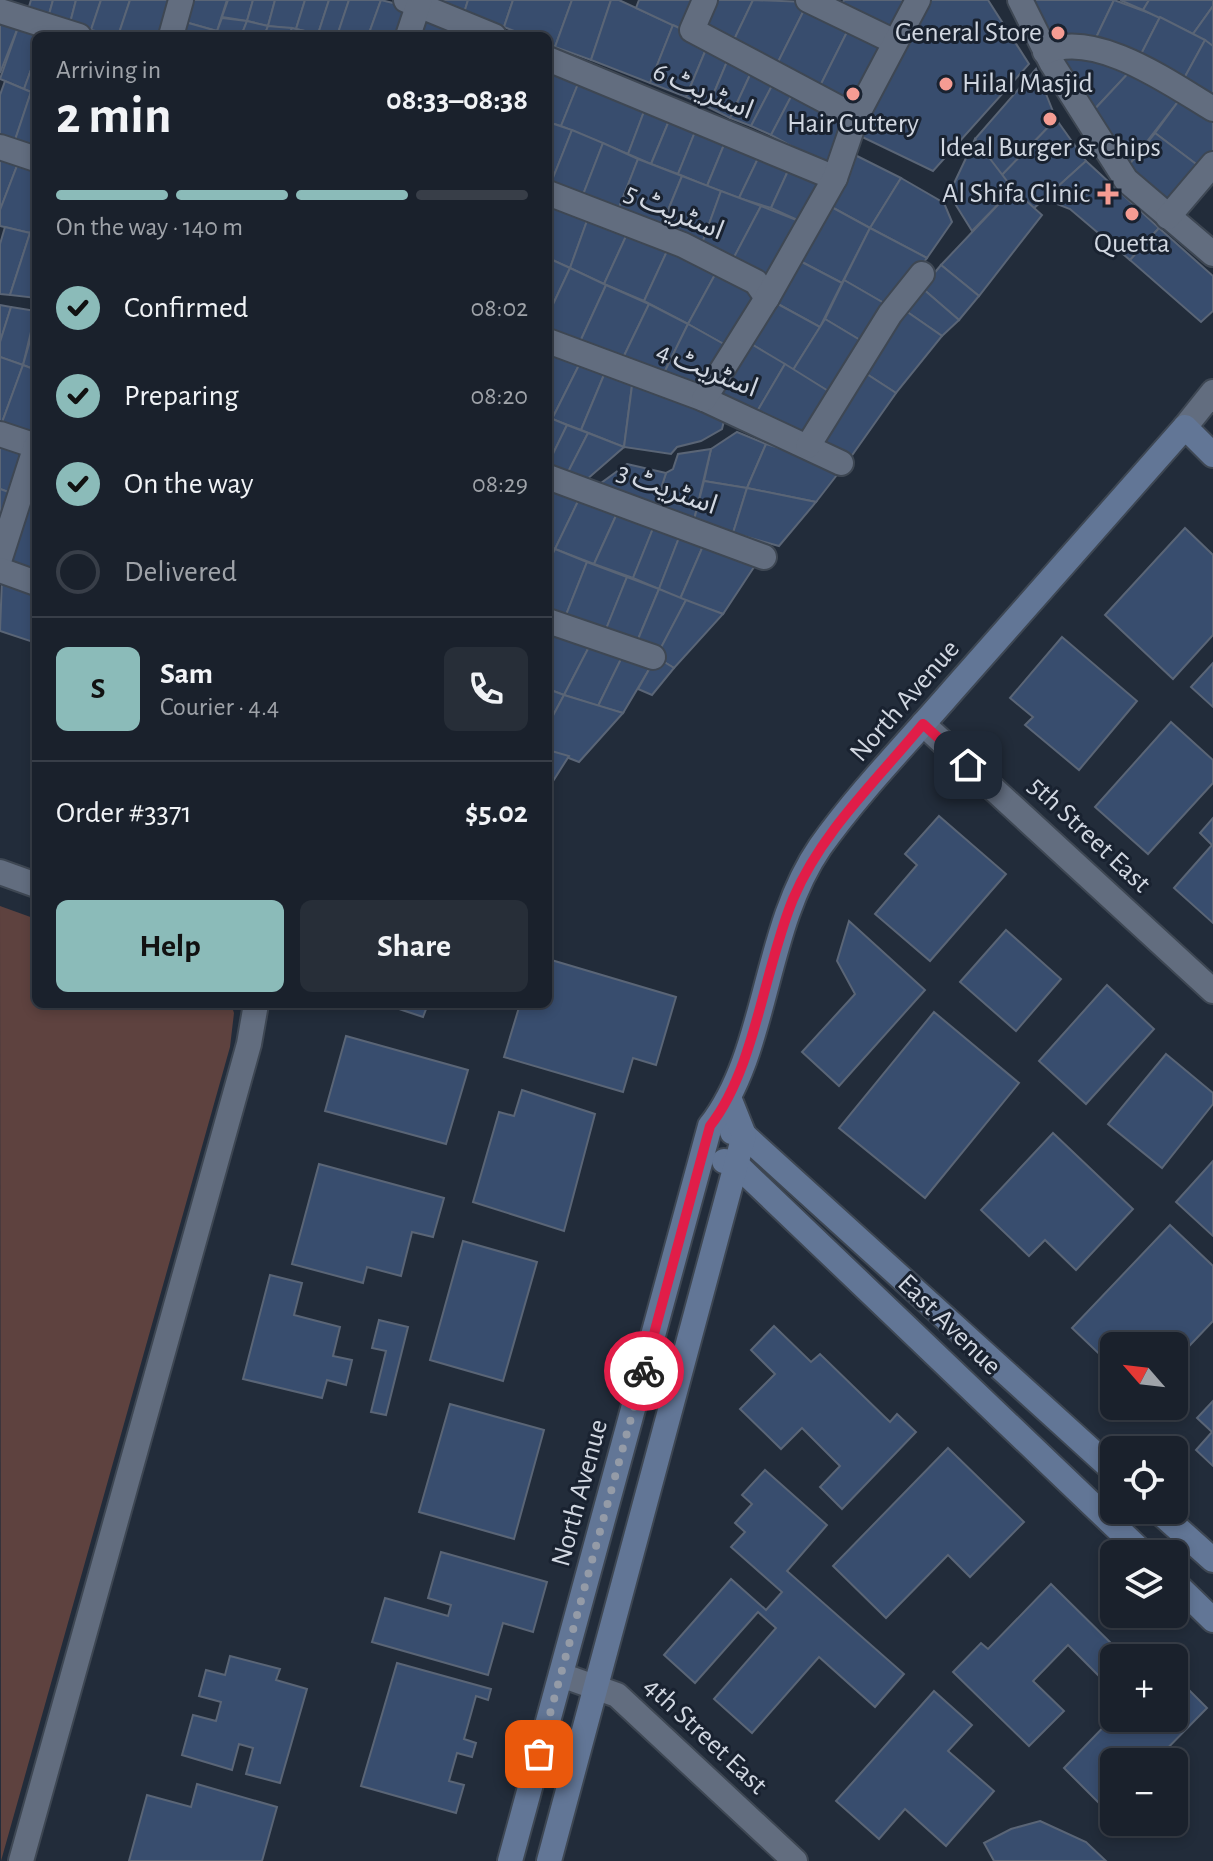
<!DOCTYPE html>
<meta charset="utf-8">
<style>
:root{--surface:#1a212c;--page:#272e38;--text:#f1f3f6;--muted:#9fa3a9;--line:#383e48;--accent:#8bbbb9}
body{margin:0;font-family:"Alegreya Sans","Noto Sans Arabic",sans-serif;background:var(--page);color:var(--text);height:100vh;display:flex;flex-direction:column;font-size:30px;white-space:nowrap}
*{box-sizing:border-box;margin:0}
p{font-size:26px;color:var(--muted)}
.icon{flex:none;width:44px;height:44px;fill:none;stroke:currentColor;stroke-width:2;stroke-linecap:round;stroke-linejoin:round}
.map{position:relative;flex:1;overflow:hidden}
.drawer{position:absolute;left:32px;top:32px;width:520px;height:976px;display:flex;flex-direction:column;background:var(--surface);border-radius:12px;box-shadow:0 4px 12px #0003,0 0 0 2px var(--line)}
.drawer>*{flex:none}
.needle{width:52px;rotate:298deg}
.fabs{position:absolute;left:1100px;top:1332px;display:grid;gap:16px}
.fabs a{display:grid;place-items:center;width:88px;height:88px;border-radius:12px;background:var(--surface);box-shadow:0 4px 12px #0003,0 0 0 2px var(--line);font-size:40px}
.pin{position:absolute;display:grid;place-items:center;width:68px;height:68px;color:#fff;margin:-34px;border-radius:16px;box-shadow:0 4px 12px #0006}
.courier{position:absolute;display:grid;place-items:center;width:80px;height:80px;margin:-40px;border:6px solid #e11d48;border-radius:50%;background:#fff;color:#222;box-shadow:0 2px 10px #0007}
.summary em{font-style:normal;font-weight:700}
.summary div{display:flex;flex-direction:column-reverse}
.summary{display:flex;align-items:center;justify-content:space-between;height:136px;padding:0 24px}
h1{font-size:52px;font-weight:700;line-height:60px}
.bar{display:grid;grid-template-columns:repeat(4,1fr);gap:12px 8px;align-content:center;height:96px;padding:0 24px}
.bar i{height:10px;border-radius:6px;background:var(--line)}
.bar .selected{background:var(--accent)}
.bar p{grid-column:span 4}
.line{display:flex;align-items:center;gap:20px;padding:0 24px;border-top:2px solid var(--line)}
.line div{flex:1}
.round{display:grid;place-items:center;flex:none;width:84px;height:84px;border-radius:12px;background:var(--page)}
ol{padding:0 24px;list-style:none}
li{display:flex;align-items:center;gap:24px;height:88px}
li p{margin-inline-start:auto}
li .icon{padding:8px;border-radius:50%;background:var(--accent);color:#111;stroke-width:4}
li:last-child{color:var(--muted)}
li i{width:44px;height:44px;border:4px solid var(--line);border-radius:50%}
.action{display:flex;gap:16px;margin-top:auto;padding:16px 24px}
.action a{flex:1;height:92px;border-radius:12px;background:var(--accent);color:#111;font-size:32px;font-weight:700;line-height:92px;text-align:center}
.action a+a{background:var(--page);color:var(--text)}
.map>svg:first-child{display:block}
.green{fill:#5e423f}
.building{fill:#384d6e;stroke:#5a6576;stroke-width:2}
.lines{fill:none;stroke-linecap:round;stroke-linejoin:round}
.street-casing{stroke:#3e4753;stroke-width:28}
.secondary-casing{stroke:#3e4753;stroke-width:28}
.street{stroke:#626d7f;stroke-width:24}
.secondary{stroke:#627696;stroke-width:24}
.done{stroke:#949ba7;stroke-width:8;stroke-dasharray:0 14.4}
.route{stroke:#e11d48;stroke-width:10}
.poi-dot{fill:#f59c93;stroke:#192230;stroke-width:3}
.labels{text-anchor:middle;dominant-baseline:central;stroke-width:6;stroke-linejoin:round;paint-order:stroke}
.poi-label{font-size:28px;fill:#d1d7e1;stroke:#192230}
.street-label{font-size:28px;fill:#d1d7e1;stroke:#192230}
</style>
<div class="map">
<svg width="1213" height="1861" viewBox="0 0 1213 1861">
<rect width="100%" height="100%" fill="#222c3a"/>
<polygon class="green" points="0,906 36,919 36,1004 231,1004 234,1013 230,1047 1,1861"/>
<g class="building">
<polygon points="31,0 53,0 48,18 28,10"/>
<polygon points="53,0 76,0 70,23 48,18"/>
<polygon points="76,0 101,0 91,30 70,23"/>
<polygon points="101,0 130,0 118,36 91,30"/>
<polygon points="130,0 173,0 163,36 118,36"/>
<polygon points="189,0 227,0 217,31 185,22"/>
<polygon points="228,0 253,0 247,21 222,17"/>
<polygon points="253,0 275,0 268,26 247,21"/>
<polygon points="275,0 305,0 296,29 268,26"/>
<polygon points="305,0 329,0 318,34 296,29"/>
<polygon points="329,0 349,0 337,36 318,34"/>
<polygon points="349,0 381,0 368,36 337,36"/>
<polygon points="381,0 409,7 400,36 368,36"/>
<polygon points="425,0 468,0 464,13"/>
<polygon points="468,0 513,0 504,27 464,13"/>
<polygon points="513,0 572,0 555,47 548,44 548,36 527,36 504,27"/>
<polygon points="572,0 611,0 591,60 555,47"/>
<polygon points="611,0 619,0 673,25 650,83 591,60"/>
<polygon points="639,0 689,0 699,4 687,32 636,8"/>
<polygon points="707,0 753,0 731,46 694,28"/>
<polygon points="753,0 808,2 775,68 731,46"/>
<polygon points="844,0 908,0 892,33 842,4"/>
<polygon points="927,0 988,0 1029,64 933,171 856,134"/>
<polygon points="1028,0 1114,0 1093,44 1053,45"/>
<polygon points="1114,0 1160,17 1137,62 1093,44"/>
<polygon points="1120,0 1149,0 1143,10"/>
<polygon points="1149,0 1213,0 1213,6 1193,34 1143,10"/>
<polygon points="808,2 851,24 817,92 775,68"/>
<polygon points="1213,6 1213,46 1193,34"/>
<polygon points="423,14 478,36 415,36"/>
<polygon points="0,15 20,22 0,73"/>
<polygon points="1160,17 1205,40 1181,84 1137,62"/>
<polygon points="222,18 247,21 241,36 182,36 185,22 217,31"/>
<polygon points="247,21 268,26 264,36 241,36"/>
<polygon points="20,22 43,36 36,36 36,56 24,89 0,79"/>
<polygon points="851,24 886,44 850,110 817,92"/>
<polygon points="673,25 709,42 686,97 650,83"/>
<polygon points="268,26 279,27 292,28 289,36 264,36"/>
<polygon points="292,28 296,29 318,34 289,36"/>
<polygon points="1205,40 1213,46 1213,105 1181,84"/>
<polygon points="709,42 731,52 708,107 686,97"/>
<polygon points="1057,51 1133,68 1092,112"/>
<polygon points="731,52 755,64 730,118 708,107"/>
<polygon points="36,56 36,94 24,89"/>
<polygon points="755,64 777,76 751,126 730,118"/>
<polygon points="1133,68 1183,95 1124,171 1092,112"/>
<polygon points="548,69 582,74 561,126 548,122"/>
<polygon points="1036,69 1056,119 1001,176 975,139"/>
<polygon points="582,74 648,101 628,154 561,126"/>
<polygon points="777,76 796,87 771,135 751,126"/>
<polygon points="5,81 31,92 13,146 0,143 0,95"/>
<polygon points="796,87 851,116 829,167 771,135"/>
<polygon points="31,92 36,94 36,153 13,146"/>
<polygon points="1183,95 1213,117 1213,151 1200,167 1155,133"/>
<polygon points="648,101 673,111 651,164 628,154"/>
<polygon points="673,111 699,122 678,174 651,164"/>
<polygon points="1056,119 1086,161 1033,209 1001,176"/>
<polygon points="548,122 572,130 549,188 548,188"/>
<polygon points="699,122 728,135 707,186 678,174"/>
<polygon points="572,130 603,143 581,200 549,188"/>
<polygon points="1155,133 1200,167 1170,209 1124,171"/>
<polygon points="728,135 762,150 739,198 707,186"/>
<polygon points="975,139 1013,189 972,231 949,194"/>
<polygon points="603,143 638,159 617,213 581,200"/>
<polygon points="762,150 792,162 771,208 739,198"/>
<polygon points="0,152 20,158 0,210"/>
<polygon points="851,153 901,178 870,228 826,204"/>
<polygon points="20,158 36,163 36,220 30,233 0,226 0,210"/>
<polygon points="638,159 682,176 660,230 617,213"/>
<polygon points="1086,161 1159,228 1130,260 1070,209 1044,199"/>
<polygon points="792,162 828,180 804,223 771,208"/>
<polygon points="682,176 721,191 700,249 660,230"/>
<polygon points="901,178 944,203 952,222 927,258 870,228"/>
<polygon points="1013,189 1042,215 979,296 941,265"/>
<polygon points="721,191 761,206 732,261 700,249"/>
<polygon points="826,204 870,228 842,283 798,260"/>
<polygon points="761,206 804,223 773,281 732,261"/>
<polygon points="551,207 588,218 570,268 548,258"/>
<polygon points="588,218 627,234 604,284 570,268"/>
<polygon points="5,227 30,233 10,295 0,294 0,244"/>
<polygon points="870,228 927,258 889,306 844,280"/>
<polygon points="1159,228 1213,276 1213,311 1201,322 1130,260"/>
<polygon points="30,233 36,235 36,298 10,295"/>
<polygon points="627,234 668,249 644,301 604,284"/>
<polygon points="668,249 717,271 688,324 644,301"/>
<polygon points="548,258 570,268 548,315"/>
<polygon points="798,260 842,283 820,327 776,303"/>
<polygon points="941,265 979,296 959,320 922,288"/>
<polygon points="570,268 606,285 579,344 548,329 548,315"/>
<polygon points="717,271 758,296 729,347 688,324"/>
<polygon points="844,280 889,306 865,343 825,319"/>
<polygon points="606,285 649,304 622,360 579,344"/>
<polygon points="922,288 959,320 942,336 903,309"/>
<polygon points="776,303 820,327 793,370 748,342"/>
<polygon points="649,304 688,324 663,375 622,360"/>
<polygon points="0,305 11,307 0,342"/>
<polygon points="11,307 36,311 23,365 0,357 0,342"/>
<polygon points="903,309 942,336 896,393 859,369"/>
<polygon points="825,319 865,343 833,394 793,370"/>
<polygon points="36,320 36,370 23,365"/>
<polygon points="688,324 729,347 703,391 663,375"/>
<polygon points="748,342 785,364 755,415 714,395"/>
<polygon points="548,347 581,361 552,419 548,417"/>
<polygon points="0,357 23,365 0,428"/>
<polygon points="581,361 606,370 581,430 552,419"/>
<polygon points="785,364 833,394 804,441 755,415"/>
<polygon points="23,365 36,370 36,427 32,437 0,428"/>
<polygon points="859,369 896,393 848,461 812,444"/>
<polygon points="606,370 633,378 624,447 581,430"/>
<polygon points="633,378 726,413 722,429 701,441 677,447 671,454 624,447"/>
<polygon points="548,417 567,425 548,464"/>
<polygon points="567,425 588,433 565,478 548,472 548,464"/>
<polygon points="737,432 766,444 747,488 704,481 711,449"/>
<polygon points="588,433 624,447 585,481 565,478"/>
<polygon points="0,443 23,450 14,494 0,489"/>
<polygon points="766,444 843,467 816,502 747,488"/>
<polygon points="711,449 694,520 655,507 666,473 673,469 678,454"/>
<polygon points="627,464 666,473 655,507 597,486"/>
<polygon points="704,481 747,488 733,533 694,520"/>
<polygon points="555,486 581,495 555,549 548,546 548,500"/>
<polygon points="747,488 816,502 779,546 733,533"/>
<polygon points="0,489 14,494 0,521"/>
<polygon points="581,495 619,509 594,564 555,549"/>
<polygon points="26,504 36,508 36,578 5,566"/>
<polygon points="619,509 656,521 633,578 594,564"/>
<polygon points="656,521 682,530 659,589 633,578"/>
<polygon points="1185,528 1213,555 1213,635 1173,679 1105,615"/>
<polygon points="682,530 706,539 680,599 659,589"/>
<polygon points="706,539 758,561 723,614 680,599"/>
<polygon points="555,549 587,562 564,620 548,614 548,563"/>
<polygon points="587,562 627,577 604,634 564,620"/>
<polygon points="627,577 659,589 636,644 604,634"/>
<polygon points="2,578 36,589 33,642 0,631"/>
<polygon points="659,589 686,600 659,652 636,644"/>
<polygon points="686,600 723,614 674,668 656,657"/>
<polygon points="552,635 591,643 564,695 548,689 548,643"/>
<polygon points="1062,637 1137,701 1079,770 1025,725 1033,717 1010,698"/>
<polygon points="591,643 622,657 598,706 564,695"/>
<polygon points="622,657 651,666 623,713 598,706"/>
<polygon points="656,657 674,668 652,695 638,689"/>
<polygon points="1213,663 1213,707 1191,687"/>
<polygon points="548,689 564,695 548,725"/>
<polygon points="564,695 623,713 579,762 548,750 548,725"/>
<polygon points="1171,722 1213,760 1213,783 1148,854 1095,807"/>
<polygon points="548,750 569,756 548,789"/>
<polygon points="939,816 1006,874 930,961 875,914 917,865 905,854"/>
<polygon points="1213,818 1213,923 1174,888 1212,845 1200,833"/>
<polygon points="849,921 925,990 839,1086 802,1052 855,994 837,961"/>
<polygon points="1006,930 1061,979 1016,1031 960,982"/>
<polygon points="548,959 676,997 656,1065 633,1058 623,1092 504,1057 520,1004 548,1004"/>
<polygon points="1107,985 1154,1029 1086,1104 1039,1061"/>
<polygon points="384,1004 428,1004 423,1017"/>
<polygon points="934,1012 1019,1083 925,1198 839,1128"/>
<polygon points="346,1036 468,1070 446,1144 325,1111"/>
<polygon points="1166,1054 1213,1093 1213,1104 1162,1168 1108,1124"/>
<polygon points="522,1090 595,1114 564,1231 473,1202 499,1112 514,1116"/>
<polygon points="1053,1133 1133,1209 1076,1270 1045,1240 1029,1256 981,1210"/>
<polygon points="1213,1161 1213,1236 1176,1202"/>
<polygon points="319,1164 444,1198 433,1237 412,1232 401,1276 367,1267 363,1283 292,1264"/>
<polygon points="1170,1225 1213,1266 1213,1321 1174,1362 1174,1346 1114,1346 1114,1368 1072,1328"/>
<polygon points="463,1241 537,1262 503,1381 430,1360"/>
<polygon points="270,1275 302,1283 294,1315 340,1327 333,1356 352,1360 346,1385 327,1380 322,1398 243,1379"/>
<polygon points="379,1320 408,1327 386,1415 371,1412 386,1351 372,1348"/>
<polygon points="774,1326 811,1362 820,1354 890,1422 897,1414 916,1432 842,1509 820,1487 840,1466 802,1428 781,1449 740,1409 775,1374 751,1350"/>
<polygon points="1213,1401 1213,1466 1196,1450 1212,1432 1197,1418"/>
<polygon points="450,1404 544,1430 514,1539 419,1512"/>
<polygon points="948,1448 1024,1522 970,1577 948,1555 886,1618 833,1566"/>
<polygon points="765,1470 827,1525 787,1571 904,1674 875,1707 819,1657 752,1733 714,1699 776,1628 758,1612 695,1683 664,1655 731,1579 766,1610 782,1592 731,1547 745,1532 735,1523 752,1504 742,1495"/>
<polygon points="441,1552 547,1582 533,1632 503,1623 488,1675 372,1642 385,1598 448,1616 451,1605 428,1598"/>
<polygon points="1051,1584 1121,1653 1098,1675 1068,1645 1033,1681 1064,1711 1029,1746 953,1672 981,1643 988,1649"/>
<polygon points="230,1656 280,1669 276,1680 307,1689 280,1783 246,1774 253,1748 239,1744 232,1770 182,1755 193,1715 216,1721 221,1702 199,1696 206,1670 225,1675"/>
<polygon points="397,1663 491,1689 488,1700 476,1696 464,1739 476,1743 472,1757 457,1753 449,1781 464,1785 456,1813 361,1786"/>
<polygon points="1174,1675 1207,1708 1154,1762 1114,1762 1114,1804 1107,1811 1064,1768 1114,1716 1174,1718"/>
<polygon points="934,1691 972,1725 948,1751 994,1791 946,1846 905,1809 879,1839 836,1801"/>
<polygon points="197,1784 277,1807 262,1861 129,1861 147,1795 191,1807"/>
<polygon points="1040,1821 1086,1842 1106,1861 994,1861 984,1843 1011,1829"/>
</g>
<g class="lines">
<defs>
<g id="street">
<polyline points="406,0 494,36"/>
<polyline points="705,0 692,30 856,117"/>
<polyline points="808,0 895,42"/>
<polyline points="1020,0 1051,62 1126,180 1213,254"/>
<polyline points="0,11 79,36"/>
<polyline points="171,36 181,0"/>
<polyline points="408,36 420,0"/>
<path d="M1045 52C1095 29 1171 84 1213 109"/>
<polyline points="548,59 835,178"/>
<polyline points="0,147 36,159"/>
<polyline points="548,193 683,245 756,282 767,298"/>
<polyline points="1168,217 1213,164"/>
<polyline points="548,341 704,399 841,463"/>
<polyline points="704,399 767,298 835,178 856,117 918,0"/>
<polyline points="1185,427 1213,392"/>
<polyline points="0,434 36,446"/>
<polyline points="808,446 890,314 922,274"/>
<polyline points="548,477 764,557"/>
<polyline points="0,558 36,446"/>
<polyline points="0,570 36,583"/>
<polyline points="548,621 653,657"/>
<polyline points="923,724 1213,991"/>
<polyline points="0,872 36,885"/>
<polyline points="561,1675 617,1695 795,1861"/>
<polyline points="21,1861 249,1044 256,1004"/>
</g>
<g id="secondary">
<polyline points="732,1132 744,1135 1114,1471"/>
<polyline points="724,1161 736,1164 1144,1554"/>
<polyline points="1157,1510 1213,1560"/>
<polyline points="1174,1582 1213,1620"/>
<path d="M510 1861 710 1126C768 1052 763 930 820 847 859 792 909 741 953 690 1030 602 1108 515 1185 427L1213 455"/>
<polyline points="549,1861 744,1135 730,1100"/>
</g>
</defs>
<use href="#street" class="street-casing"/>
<use href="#secondary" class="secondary-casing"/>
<use href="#street" class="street"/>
<use href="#secondary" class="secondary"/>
</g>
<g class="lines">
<polyline class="done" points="539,1754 644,1371"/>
<path class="route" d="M644 1371 710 1126C755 1069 764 969 793 899 821 832 878 779 923 724L968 765"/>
</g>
<g class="poi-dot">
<circle cx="1058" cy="33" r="8"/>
<circle cx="946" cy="84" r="8"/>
<circle cx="853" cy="94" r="8"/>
<circle cx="1050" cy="119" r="8"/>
<path d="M1104 182h8v8h8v8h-8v8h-8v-8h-8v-8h8z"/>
<circle cx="1132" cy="214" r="8"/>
</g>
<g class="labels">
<g class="poi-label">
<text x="1042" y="33" text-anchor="end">General Store</text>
<text x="962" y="84" text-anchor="start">Hilal Masjid</text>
<text x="853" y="124">Hair Cuttery</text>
<text x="1050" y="148">Ideal Burger &amp; Chips</text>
<text x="1090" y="194" text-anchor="end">Al Shifa Clinic</text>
<text x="1132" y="244">Quetta</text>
</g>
<g class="street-label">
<text transform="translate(703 91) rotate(23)">اسٹریٹ 6</text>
<text transform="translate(674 212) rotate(23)">اسٹریٹ 5</text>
<text transform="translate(707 370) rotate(22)">اسٹریٹ 4</text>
<text transform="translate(667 489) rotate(20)">اسٹریٹ 3</text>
<text transform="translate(905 701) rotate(-49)">North Avenue</text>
<text transform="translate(1089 835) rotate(43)">5th Street East</text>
<text transform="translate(949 1325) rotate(44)">East Avenue</text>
<text transform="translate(580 1493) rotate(-75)">North Avenue</text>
<text transform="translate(705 1736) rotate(43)">4th Street East</text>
</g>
</g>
</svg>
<div class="fabs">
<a><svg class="needle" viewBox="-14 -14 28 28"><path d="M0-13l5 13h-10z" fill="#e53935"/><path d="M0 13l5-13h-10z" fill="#9fa3a9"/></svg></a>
<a><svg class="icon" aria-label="locate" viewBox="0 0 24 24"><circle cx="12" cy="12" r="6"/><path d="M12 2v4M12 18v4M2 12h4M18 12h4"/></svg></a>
<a><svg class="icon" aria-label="layers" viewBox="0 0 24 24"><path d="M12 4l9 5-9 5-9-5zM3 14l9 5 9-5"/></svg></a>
<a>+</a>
<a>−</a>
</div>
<div class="pin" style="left:539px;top:1754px;background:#ea580c"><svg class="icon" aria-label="bag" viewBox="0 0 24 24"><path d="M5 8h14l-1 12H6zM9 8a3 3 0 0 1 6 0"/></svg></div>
<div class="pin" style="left:968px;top:765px;background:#1f2937"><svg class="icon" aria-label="home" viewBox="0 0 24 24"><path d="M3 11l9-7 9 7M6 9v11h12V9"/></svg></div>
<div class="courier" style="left:644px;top:1371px"><svg class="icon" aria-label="bike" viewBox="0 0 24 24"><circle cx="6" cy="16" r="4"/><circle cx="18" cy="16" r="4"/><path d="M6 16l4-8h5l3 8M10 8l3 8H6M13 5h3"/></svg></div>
<section class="drawer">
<div class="summary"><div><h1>2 min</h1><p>Arriving in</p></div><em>08:33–08:38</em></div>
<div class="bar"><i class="selected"></i><i class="selected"></i><i class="selected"></i><i></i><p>On the way · 140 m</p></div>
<ol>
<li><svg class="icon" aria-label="check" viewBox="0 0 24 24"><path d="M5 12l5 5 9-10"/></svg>Confirmed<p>08:02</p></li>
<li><svg class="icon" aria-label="check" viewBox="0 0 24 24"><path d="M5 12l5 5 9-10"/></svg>Preparing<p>08:20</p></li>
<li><svg class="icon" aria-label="check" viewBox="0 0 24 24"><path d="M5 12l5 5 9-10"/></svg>On the way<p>08:29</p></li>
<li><i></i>Delivered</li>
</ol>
<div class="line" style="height:144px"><b class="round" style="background:var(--accent);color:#111">S</b><div><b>Sam</b><p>Courier · 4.4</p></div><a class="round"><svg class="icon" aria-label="phone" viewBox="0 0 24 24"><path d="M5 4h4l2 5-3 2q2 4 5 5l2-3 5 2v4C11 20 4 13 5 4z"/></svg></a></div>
<div class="line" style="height:104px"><div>Order #3371</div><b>$5.02</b></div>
<div class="action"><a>Help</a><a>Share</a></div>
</section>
</div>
